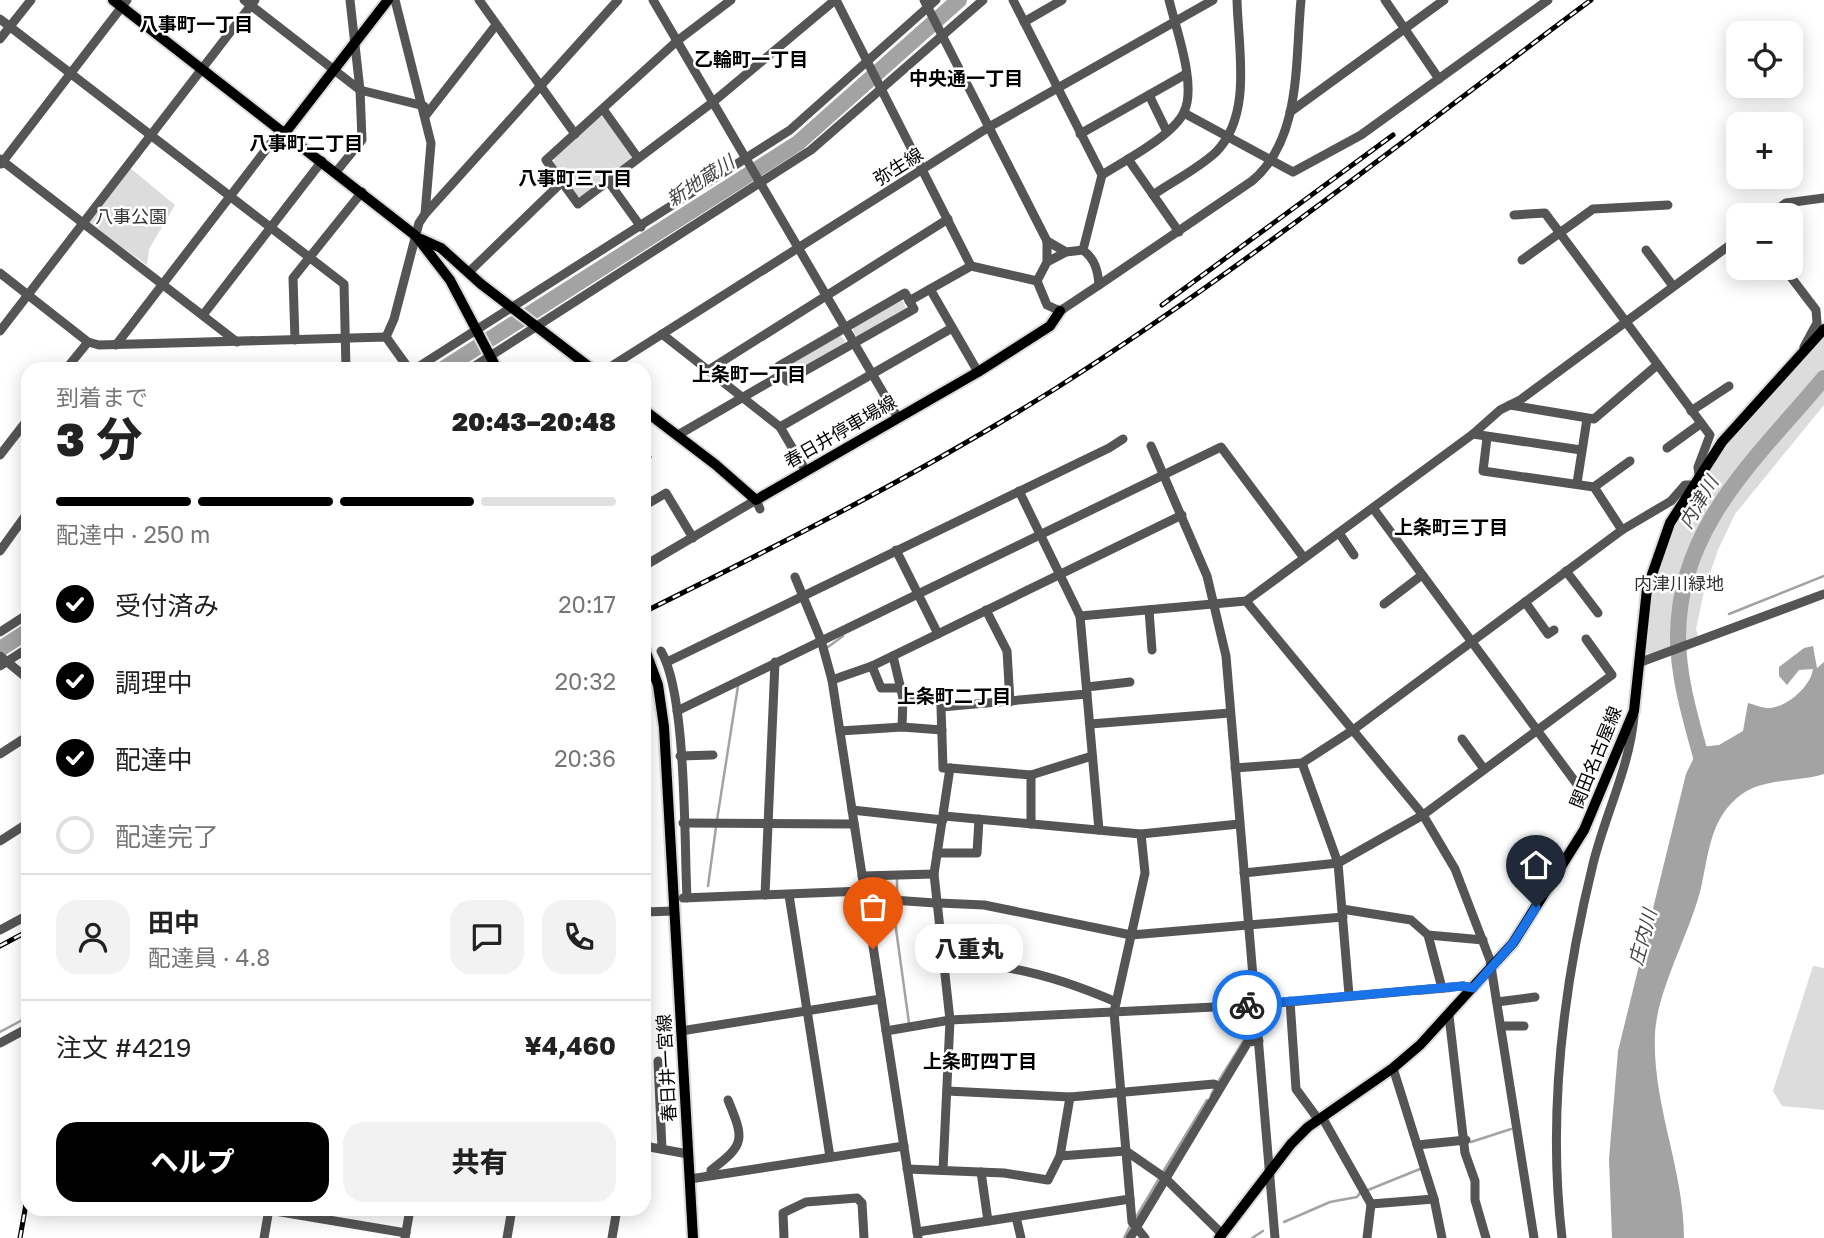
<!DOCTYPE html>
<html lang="ja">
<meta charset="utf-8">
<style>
:root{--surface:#fff;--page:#f2f2f2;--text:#222;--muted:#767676;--line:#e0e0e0;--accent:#000}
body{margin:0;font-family:"Golos Text","Noto Sans JP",sans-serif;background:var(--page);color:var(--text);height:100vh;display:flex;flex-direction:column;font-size:26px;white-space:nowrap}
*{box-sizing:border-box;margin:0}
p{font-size:23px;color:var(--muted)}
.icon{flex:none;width:38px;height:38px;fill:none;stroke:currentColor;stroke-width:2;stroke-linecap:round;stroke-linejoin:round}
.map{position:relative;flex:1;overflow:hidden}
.drawer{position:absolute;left:21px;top:362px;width:630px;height:854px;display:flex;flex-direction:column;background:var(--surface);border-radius:21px;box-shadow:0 4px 18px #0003}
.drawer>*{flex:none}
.controls{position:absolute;left:1726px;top:21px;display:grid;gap:14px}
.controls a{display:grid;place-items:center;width:77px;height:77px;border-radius:14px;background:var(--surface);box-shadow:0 4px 18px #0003;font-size:35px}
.pin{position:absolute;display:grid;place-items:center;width:60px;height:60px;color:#fff;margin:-72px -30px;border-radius:50% 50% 50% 0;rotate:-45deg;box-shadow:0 0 7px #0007}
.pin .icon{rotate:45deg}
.courier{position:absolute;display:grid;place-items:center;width:70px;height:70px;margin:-35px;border:5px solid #1a73e8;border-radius:50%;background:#fff;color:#222;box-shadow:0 2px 9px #0007}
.bubble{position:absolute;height:49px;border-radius:21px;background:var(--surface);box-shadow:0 4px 18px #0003;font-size:23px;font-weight:800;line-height:49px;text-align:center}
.summary em{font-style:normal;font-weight:800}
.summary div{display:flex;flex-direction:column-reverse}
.summary{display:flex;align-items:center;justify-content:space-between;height:119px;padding:0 35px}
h1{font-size:46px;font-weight:800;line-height:52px}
.bar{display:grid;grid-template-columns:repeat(4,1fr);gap:10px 7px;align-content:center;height:84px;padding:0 35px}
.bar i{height:9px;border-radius:5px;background:var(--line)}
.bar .active{background:var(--accent)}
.bar p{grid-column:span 4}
.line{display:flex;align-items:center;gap:18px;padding:0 35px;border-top:2px solid var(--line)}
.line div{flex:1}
.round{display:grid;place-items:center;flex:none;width:74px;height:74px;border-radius:21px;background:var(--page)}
ol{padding:0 35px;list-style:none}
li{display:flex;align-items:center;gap:21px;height:77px}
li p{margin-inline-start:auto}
li .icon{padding:7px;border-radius:50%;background:var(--accent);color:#fff;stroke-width:4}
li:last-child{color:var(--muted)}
li i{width:38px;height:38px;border:4px solid var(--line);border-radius:50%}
.button{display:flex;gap:14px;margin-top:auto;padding:14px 35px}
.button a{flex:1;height:80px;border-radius:21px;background:var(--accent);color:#fff;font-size:28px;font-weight:800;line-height:80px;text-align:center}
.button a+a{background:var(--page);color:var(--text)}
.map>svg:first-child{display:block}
.green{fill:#dcdcdc}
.water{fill:#a3a3a3}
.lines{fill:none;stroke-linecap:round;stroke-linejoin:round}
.stream{stroke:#a3a3a3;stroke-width:2.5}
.river{stroke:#a3a3a3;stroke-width:16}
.major-casing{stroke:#dbdbdb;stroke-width:14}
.minor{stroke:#555;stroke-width:9}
.major{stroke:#000;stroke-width:10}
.rail-casing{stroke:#000;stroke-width:5}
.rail{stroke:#fff;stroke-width:2.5;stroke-dasharray:8;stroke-linecap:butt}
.done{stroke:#595959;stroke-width:7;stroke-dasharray:0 12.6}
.route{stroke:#1a73e8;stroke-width:9}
.labels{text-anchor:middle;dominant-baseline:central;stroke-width:5;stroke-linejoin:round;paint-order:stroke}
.street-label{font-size:18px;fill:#000;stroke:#fff}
.park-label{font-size:18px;fill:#333;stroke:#fff}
.neighbourhood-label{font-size:19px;font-weight:bold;fill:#000;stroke:#fff}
.water-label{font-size:19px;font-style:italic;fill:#444;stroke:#fff}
</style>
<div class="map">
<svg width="1824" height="1238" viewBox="0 0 1824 1238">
<rect width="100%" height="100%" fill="#fff"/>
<g class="green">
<polygon points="600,116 605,117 632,154 631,158 581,197 575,196 553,164 554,159"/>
<polygon points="129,167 175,205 149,249 147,265 88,223"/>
<polygon points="902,299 906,308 858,336 854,335 853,327"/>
<polygon points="839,335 845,340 844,344 792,374 788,373 787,365"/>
<path d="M1824 335V405L1735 514 1718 550 1704 591 1696 629 1698 636 1653 654 1646 653C1647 628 1646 602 1652 578 1678 481 1759 406 1824 335Z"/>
<polygon points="1813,966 1824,968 1824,1110 1782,1106 1773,1091"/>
</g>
<path class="water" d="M1813 646 1817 668 1824 662V774C1799 782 1765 778 1742 794 1710 817 1709 853 1701 888 1690 933 1657 990 1655 1034 1652 1104 1684 1169 1684 1238H1612L1609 1159 1618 1051 1686 774 1699 747 1719 745 1743 731 1748 703C1756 705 1764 709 1771 708 1788 706 1811 686 1813 669L1799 670 1787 685 1779 676V667L1804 648Z"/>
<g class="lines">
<g class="stream">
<polyline points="1729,614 1824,576"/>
<polyline points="828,647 843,636"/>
<polyline points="717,820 738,686"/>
<polyline points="897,877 897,897"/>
<polyline points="708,886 716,827"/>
<polyline points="895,904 896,929 909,1023"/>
<polyline points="1418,994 1450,991"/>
<polyline points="0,1032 28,1017"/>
<polyline points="1218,1082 1246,1037"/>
<polyline points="1211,1095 1214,1089"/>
<polyline points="1471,1142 1511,1129"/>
<polyline points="1163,1172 1207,1100"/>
<polyline points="1368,1190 1420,1169"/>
<polyline points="1135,1219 1160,1177"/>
<polyline points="1284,1222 1330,1202 1357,1197 1360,1193"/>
<polyline points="1124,1238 1130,1226"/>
<polyline points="1252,1238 1263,1231"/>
</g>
<g class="river">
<polyline points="443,369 798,143 959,0"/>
<polyline points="0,649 28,631"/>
<path d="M1704 768C1693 726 1678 681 1678 637 1678 526 1758 457 1824 378"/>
</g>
<defs>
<g id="major">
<polyline points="113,0 416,236 450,280 497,369"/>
<polyline points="285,133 388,0"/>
<polyline points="421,239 441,248 481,284 592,369"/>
<polyline points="644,410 716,465 756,500 978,372 1050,326 1060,311"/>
<polyline points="644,647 658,685 664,727 693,1238"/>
<polyline points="1219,1238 1291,1144 1308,1127 1393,1068 1420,1045 1513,943 1584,830 1634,711 1647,589 1670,523 1722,442 1824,329"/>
</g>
</defs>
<use href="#major" class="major-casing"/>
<g class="minor">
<polyline points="244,0 360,90 424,106"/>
<polyline points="395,0 431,143 425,214"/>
<polyline points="479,0 575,134"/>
<polyline points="653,0 898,418"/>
<polyline points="731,0 677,41 546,160 578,204 713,102 835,0"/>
<polyline points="836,0 971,266"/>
<polyline points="924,0 1047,241"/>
<polyline points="1013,0 1102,175 1083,250"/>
<polyline points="1385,0 1439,79"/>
<polyline points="0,19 344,284 346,369"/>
<polyline points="1024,22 1062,0"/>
<polyline points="0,39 31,0"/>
<polyline points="1149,95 1167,132"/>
<polyline points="603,109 638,158"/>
<polyline points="1290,112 1444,0"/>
<polyline points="1184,113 1293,172 1361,135 1548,0"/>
<polyline points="426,115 496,25"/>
<polyline points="1080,134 1186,74"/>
<polyline points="0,159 237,342"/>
<polyline points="1128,159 1179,232"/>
<polyline points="1,164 127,0"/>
<polyline points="336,172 362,140 360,90 350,0"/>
<path d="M1102 175C1124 161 1174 135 1184 112 1197 85 1176 29 1169 0"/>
<polyline points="608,181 641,227"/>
<path d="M1153 195C1173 181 1198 169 1216 152 1253 115 1238 47 1237 0"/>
<polyline points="1514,215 1545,213 1710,435 1698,467 1699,475"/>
<polyline points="1769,215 1786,203 1824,198"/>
<polyline points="1646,250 1673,286"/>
<polyline points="1522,260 1593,209 1668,205"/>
<path d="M1047 262 1066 252 1083 250C1095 259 1098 271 1099 285L1060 311 1047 305 1037 281 1047 262V241L1066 252"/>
<polyline points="1784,268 1816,310 1817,323 1804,347"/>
<polyline points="470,271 562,182"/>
<polyline points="0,273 88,342 99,345 386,337 409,369"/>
<path d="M1099 285 1252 181C1302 139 1295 61 1301 0"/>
<polyline points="930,289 978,372"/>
<polyline points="909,301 971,266 1037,281"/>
<polyline points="203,315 322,161"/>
<polyline points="0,331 255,0"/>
<polyline points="662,334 780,427 806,471"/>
<polyline points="386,337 394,319 419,223 425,214 618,0"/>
<polyline points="295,340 293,278 362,192"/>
<polyline points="116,345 281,130"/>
<polyline points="66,369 88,342"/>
<polyline points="415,369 790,130 936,0"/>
<polyline points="470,369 811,150 983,0"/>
<polyline points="607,369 989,127 1213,0"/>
<polyline points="707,371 948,219"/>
<polyline points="1510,405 1594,419 1656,366"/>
<polyline points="1691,411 1729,386"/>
<polyline points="780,427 952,328"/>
<polyline points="1473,434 1581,450"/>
<polyline points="678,435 783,374 779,366 905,293 914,309 787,381 783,374"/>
<polyline points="1487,438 1483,471 1594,487 1622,530"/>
<polyline points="1151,446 1207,576 1226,656 1275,1238"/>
<polyline points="1667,448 1700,424"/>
<polyline points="644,453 647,457 644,462"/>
<polyline points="0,455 28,419"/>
<polyline points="1577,483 1587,419"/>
<polyline points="1594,487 1630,461"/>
<polyline points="1019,491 1080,616 1099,830"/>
<polyline points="644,506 666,493 693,538"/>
<polyline points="1373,508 1582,791"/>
<polyline points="1339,533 1354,555"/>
<polyline points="896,550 938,634"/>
<polyline points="0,551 28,512"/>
<polyline points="644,566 756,500 760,509"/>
<polyline points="1566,571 1598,613"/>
<polyline points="795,577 821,640 832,680 918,1238"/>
<polyline points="1246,601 1423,815 1455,869 1490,960 1534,1238"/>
<polyline points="1525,602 1548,634 1554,630"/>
<polyline points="1384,604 1422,575"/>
<polyline points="986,610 1007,651 1010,702"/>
<polyline points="1149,610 1152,650"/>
<polyline points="1080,616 1246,601 1473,434 1500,410 1520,400 1738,239"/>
<polyline points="0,632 28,614"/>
<path d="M661 651C687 695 684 841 687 898"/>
<polyline points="0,656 28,679"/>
<polyline points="893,656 903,698 902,727"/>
<polyline points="667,662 1109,448 1123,439"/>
<polyline points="1641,662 1824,594"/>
<polyline points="0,666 28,648"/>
<polyline points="872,666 881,688 898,688"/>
<polyline points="832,680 872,666 1182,515"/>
<polyline points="1087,687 1130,682"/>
<polyline points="903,698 938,699 943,707"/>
<polyline points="677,711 1221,447 1304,558"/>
<polyline points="1090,724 1230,713"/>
<polyline points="840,731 902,727 942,730"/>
<polyline points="1462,739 1484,769"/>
<polyline points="0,754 28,736"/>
<polyline points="680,756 713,755"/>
<polyline points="1302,763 1338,863 1349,995"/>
<polyline points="950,768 1031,775 1092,756"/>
<polyline points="1235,768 1302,763 1353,730 1622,530 1671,501 1685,485 1692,485"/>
<polyline points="1031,775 1031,824"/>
<polyline points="852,810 943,820"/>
<polyline points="944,816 1141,834 1239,824"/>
<polyline points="683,823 854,824"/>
<polyline points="1141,834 1145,873 1114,1012 1132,1222 1145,1238"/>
<polyline points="0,841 28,823"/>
<polyline points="937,853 977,853 979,819"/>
<polyline points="1244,873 1338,863 1423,815 1612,675 1586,639"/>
<polyline points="862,876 934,874"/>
<polyline points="765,895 775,662"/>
<polyline points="789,895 830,1157"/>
<polyline points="683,898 863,891"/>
<polyline points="864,898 935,903"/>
<polyline points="939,903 984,905 1131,935 1343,917"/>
<polyline points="1342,909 1411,920 1428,935 1442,988"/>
<polyline points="644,912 674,911"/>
<polyline points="0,930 28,915"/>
<polyline points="1428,935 1483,940"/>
<path d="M945 964C1003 960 1063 979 1116 1002"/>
<polyline points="1290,1001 1296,1089 1318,1119"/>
<polyline points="1497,1002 1535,997"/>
<polyline points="1449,1016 1465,1153 1475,1181 1475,1200 1486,1238"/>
<polyline points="1501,1026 1524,1026"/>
<polyline points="681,1031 881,999"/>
<polyline points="886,1031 950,1020 1255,1005 1463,986 1473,988"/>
<polyline points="0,1043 28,1028"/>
<polyline points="658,1061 662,1149"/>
<polyline points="1393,1068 1434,1199 1442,1238"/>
<polyline points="947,1091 1070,1097 1214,1084 1220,1087"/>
<polyline points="1322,1117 1371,1204 1367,1238"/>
<polyline points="1417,1145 1466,1140"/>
<polyline points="644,1146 688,1154"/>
<polyline points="1060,1156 1126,1151 1165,1178 1222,1234"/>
<polyline points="907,1169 1004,1173 1048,1180 1060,1156 1070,1097"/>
<polyline points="943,1170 950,1020 934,874 950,768 943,768 941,707 1087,694"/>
<polyline points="981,1172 988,1221"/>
<path d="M711 1175V1170C746 1144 744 1139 728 1100"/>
<polyline points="690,1179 904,1146"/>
<polyline points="1371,1204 1434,1199"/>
<polyline points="269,1210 406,1233"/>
<polyline points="1016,1217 1021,1238"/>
<polyline points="917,1232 1130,1199"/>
<polyline points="264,1238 269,1209"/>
<polyline points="405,1238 410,1209"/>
<polyline points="507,1238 512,1209"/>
<polyline points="612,1238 617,1209"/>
<polyline points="784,1238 783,1213 806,1202 857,1198 862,1203 864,1238"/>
<polyline points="1130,1238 1248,1042 1259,1041"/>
<path d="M1562 1238C1547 1112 1563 986 1593 864 1605 815 1630 766 1634 716"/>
</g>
<use href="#major" class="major"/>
<defs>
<g id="rail">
<polyline points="1162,305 1393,135"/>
<path d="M644 612C785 542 925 471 1058 387 1243 269 1415 131 1591 0"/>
<polyline points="0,946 28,931"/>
<polyline points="20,1238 28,1193"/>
</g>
</defs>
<use href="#rail" class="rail-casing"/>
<use href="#rail" class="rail"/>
</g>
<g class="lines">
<polyline class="done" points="873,949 886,1031 950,1020 1247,1005"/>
<polyline class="route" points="1247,1005 1463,986 1473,988 1513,943 1536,907"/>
</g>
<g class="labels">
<g class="street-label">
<text transform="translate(898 166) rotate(-32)">弥生線</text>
<text transform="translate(840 431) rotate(-30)">春日井停車場線</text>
<text transform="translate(1595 757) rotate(-68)">関田名古屋線</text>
<text transform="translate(666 1068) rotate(-93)">春日井一宮線</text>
</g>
<g class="park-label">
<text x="131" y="216">八事公園</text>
<text x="1679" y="583">内津川緑地</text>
</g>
<g class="neighbourhood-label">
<text x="196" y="23">八事町一丁目</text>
<text x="751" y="58">乙輪町一丁目</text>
<text x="966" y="77">中央通一丁目</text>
<text x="306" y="142">八事町二丁目</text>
<text x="575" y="177">八事町三丁目</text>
<text x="749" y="373">上条町一丁目</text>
<text x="1451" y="526">上条町三丁目</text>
<text x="954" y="695">上条町二丁目</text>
<text x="980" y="1060">上条町四丁目</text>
</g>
<g class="water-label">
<text transform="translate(700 180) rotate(-33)">新地蔵川</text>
<text transform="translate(1698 502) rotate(-59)">内津川</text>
<text transform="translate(1642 937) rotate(-75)">庄内川</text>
</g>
</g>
</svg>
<div class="controls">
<a><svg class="icon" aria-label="locate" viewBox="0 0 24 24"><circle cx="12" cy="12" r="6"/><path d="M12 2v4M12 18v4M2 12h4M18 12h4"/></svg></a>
<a>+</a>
<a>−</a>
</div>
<div class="pin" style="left:873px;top:949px;background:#ea580c"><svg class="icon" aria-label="bag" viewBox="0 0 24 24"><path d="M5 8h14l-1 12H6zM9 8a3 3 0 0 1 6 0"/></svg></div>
<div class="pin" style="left:1536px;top:907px;background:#1f2937"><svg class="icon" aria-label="home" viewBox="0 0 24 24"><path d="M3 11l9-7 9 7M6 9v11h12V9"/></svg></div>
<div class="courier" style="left:1247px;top:1005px"><svg class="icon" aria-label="bike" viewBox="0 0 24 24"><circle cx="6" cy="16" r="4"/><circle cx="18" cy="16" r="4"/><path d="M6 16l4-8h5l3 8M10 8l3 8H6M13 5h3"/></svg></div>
<div class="bubble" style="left:915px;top:924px;width:108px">八重丸</div>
<section class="drawer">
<div class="summary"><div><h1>3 分</h1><p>到着まで</p></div><em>20:43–20:48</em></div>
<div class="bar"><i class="active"></i><i class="active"></i><i class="active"></i><i></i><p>配達中 · 250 m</p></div>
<ol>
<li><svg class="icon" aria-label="check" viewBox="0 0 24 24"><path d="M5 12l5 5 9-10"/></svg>受付済み<p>20:17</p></li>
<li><svg class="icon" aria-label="check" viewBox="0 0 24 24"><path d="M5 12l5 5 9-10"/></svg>調理中<p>20:32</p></li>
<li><svg class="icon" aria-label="check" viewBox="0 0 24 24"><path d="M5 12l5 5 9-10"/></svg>配達中<p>20:36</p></li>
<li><i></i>配達完了</li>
</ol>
<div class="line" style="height:126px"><a class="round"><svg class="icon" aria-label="person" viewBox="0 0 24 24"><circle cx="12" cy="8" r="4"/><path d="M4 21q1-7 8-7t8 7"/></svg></a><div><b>田中</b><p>配達員 · 4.8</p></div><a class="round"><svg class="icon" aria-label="chat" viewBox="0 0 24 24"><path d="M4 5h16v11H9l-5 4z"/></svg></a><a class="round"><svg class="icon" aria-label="phone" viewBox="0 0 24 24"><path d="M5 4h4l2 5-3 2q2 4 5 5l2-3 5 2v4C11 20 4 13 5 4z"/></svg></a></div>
<div class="line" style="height:91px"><div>注文 #4219</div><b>¥4,460</b></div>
<div class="button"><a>ヘルプ</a><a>共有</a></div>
</section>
</div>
